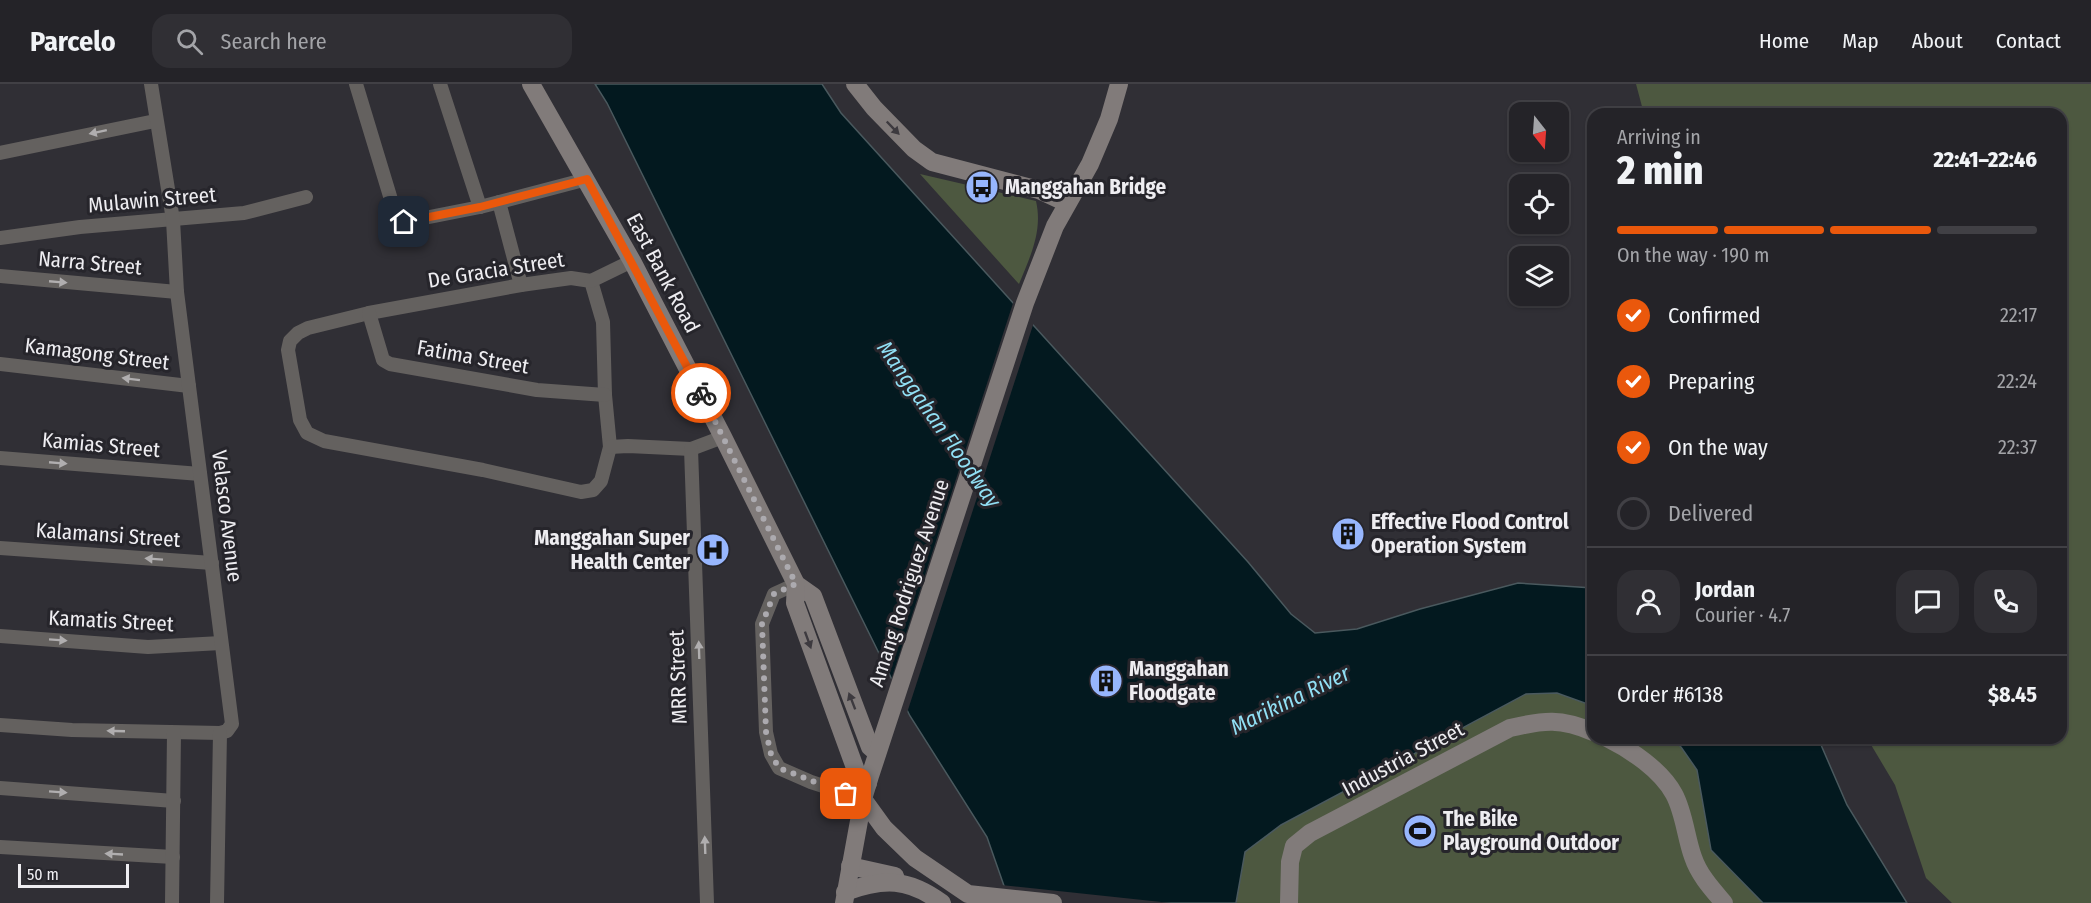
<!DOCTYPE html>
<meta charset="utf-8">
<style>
:root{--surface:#242328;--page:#302f34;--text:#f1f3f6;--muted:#a3a4a8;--line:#414045;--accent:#ea580c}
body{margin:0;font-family:"Fira Sans Condensed",sans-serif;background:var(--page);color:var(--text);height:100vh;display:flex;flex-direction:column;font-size:22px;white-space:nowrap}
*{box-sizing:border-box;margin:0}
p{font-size:20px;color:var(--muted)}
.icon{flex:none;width:33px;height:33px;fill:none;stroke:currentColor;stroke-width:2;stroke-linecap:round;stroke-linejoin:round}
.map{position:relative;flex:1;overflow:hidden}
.drawer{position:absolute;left:1587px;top:24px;width:480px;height:636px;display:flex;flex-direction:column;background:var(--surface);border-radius:18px;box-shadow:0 2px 4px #0004,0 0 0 2px var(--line)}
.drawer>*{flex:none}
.needle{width:39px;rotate:163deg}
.fabs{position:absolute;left:1509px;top:18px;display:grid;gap:12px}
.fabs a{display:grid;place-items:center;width:60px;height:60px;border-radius:12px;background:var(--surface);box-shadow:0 2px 4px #0004,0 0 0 2px var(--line);font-size:30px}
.scale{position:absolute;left:18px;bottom:15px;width:111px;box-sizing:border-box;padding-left:6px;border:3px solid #eeedf1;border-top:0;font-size:16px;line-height:21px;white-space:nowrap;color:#eeedf1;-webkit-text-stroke:4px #26252b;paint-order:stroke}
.pin{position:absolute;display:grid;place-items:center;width:51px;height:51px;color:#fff;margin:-26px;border-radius:12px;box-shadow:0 3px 9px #0006}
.courier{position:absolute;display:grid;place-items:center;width:60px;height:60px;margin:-30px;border:4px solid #ea580c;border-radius:50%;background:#fff;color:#222;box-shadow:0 2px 8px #0007}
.summary em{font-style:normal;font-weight:800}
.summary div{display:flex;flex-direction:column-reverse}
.summary{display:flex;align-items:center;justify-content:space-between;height:102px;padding:0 30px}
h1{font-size:39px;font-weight:800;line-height:45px}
.bar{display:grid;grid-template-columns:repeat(4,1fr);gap:9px 6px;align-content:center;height:72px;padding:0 30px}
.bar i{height:8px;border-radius:4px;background:var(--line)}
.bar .current{background:var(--accent)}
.bar p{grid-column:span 4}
.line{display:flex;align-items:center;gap:15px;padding:0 30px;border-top:2px solid var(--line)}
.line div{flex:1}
.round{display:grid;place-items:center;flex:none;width:63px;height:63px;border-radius:18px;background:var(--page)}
ol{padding:0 30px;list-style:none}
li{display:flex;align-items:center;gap:18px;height:66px}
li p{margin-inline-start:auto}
li .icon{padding:6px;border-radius:50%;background:var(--accent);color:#fff;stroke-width:4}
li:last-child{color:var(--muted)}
li i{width:33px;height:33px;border:3px solid var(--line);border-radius:50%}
header{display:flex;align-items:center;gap:36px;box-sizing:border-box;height:84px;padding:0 30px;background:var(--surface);border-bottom:2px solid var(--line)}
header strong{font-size:28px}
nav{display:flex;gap:33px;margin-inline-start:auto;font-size:21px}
.search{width:420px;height:54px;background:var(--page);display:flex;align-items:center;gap:15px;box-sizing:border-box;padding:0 21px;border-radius:18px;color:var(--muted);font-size:22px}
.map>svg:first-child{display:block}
.green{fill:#4d5840}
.water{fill:#03191f;stroke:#4a595e;stroke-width:1.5}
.pier{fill:#302f35}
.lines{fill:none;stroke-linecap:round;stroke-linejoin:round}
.street{stroke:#64615f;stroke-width:14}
.secondary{stroke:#817b7a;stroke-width:18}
.oneway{fill:#3d3a3f}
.oneway2{fill:#b0aeaf}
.done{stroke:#acaaaf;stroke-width:6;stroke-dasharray:0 10.8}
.route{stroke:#ea580c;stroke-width:8}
.labels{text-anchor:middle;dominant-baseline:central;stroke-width:6;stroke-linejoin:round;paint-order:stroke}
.poi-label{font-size:21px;font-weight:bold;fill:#eeedf1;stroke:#26252b;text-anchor:start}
.street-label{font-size:21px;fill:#eeedf1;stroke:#26252b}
.water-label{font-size:22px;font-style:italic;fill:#91dff4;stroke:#26252b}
</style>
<header>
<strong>Parcelo</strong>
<div class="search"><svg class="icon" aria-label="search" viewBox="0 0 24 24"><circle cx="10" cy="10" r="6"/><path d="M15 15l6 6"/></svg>Search here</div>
<nav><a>Home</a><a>Map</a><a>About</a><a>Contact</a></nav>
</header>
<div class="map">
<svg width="2091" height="819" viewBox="0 0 2091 819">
<rect width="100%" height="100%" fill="#302f35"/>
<g class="green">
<polygon points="1636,0 2091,0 2091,819 1952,819 1926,794 1895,701 1867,654 2061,654 2061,30 1644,30"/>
<path d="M920 90 1036 117C1043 147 1030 173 1019 200Z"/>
<polygon points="1557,609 1593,622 1593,654 1670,654 1681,663 1697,686 1711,766 1763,819 1236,819 1245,768 1281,741 1526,610"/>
</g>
<g class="water">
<polygon points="595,0 822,0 841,29 1248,478 1291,530 1315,549 1357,545 1420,525 1518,499 1593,504 1593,622 1557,609 1526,610 1281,741 1245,768 1236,819 1010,819 987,753 910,632 607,19"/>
<polygon points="1670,654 1818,654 1847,721 1907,819 1763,819 1711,766 1697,686 1681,663"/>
</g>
<g class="pier">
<polygon points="1014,216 1034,238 906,632 890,599"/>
<polygon points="1001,801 1171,819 1007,819"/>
</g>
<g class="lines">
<g class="street">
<polyline points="356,0 396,132 399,136 404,138 480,123 587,95"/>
<polyline points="440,0 480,123"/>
<polyline points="0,69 155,37"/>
<polyline points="499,118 521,201"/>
<polyline points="0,154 80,143 244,129 306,113"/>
<polyline points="0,192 177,208"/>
<polygon points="571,194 591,197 603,238 605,311 610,363 601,397 593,406 581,408 483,386 324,357 307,349 300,336 288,266 290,257 298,249 308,244 369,229 521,201"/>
<polyline points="591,197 632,177"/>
<polyline points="369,229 383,276 390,280 537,306 605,311"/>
<polyline points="0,280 189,302"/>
<polyline points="610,363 628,362 691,365 723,353"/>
<polyline points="691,365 707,819"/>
<polyline points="0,374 200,390"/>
<polyline points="0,464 212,479"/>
<polyline points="796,500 774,510 762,540 766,648 771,670 779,684 811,698 863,715"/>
<polyline points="0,552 148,563 221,559"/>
<polyline points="0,641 72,646 220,649 227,647 232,640 177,208 173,136 151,0"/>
<polyline points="0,704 174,717"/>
<polyline points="0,763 173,773"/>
<polyline points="172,819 174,649"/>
<polyline points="217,819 220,649"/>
</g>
<g class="secondary">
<polyline points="531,0 632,177 723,353 796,500 813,512 870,663 877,669"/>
<polyline points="855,0 874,24 914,65 932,78 1039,106 1067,119"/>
<polyline points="796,500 795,519 858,692 868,699"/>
<path d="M1607 654C1631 666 1661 686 1674 710 1684 728 1686 754 1693 773 1699 791 1712 805 1724 819"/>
<polyline points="863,715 884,744 915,774 968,810 1053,819"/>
<polyline points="850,782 895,792"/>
<path d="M845 808C884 794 908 794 942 819"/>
<polyline points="844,819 863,715 870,692 1025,219 1055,142 1090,80 1109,35 1119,0"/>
<path d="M1289 819 1290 778 1294 762 1310 749 1510 644C1544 636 1561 634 1593 648"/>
</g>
</g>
<defs><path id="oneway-solid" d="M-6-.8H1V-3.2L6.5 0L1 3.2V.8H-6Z" transform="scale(1.5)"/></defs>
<g class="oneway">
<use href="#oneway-solid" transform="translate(893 44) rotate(46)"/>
<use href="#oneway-solid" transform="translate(808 556) rotate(70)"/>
<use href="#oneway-solid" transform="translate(852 617) rotate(-111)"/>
</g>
<g class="oneway2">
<use href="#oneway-solid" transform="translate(98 48) rotate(168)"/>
<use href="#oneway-solid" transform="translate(58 198) rotate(5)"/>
<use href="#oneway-solid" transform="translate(131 295) rotate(-173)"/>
<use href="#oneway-solid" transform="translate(58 379) rotate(5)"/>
<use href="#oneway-solid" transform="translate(154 475) rotate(-176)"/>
<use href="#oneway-solid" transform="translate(58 556) rotate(4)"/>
<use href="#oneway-solid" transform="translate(699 566) rotate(-92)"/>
<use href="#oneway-solid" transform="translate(116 647) rotate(-178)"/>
<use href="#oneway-solid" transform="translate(58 708) rotate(4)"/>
<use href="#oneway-solid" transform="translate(705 761) rotate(-92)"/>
<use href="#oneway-solid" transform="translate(114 770) rotate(-177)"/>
</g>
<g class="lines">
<polyline class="done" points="701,309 796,500 774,510 762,540 766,648 771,670 779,684 846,710"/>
<polyline class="route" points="404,138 480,123 587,95 701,309"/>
</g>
<defs>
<symbol id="bus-disc" viewBox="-11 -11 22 22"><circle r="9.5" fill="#97b6fd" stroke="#26252b"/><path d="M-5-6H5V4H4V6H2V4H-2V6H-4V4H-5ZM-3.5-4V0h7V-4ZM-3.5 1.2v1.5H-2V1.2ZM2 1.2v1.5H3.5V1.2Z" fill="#111"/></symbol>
<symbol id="building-disc" viewBox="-11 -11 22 22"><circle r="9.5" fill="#97b6fd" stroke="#26252b"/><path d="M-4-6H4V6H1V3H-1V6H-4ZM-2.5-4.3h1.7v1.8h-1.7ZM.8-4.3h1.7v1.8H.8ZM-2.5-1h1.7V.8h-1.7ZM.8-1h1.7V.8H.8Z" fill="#111"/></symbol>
<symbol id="hospital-disc" viewBox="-11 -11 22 22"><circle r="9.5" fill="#97b6fd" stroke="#26252b"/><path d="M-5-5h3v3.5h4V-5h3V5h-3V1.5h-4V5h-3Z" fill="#111"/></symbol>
<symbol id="stadium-disc" viewBox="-11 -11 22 22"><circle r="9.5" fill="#97b6fd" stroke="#26252b"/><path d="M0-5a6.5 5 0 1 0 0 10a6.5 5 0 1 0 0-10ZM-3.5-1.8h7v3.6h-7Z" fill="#111"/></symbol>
</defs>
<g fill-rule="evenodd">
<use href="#bus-disc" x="963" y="84" width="38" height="38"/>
<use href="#building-disc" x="1329" y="431" width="38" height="38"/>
<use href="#hospital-disc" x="694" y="447" width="38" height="38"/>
<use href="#building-disc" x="1087" y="578" width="38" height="38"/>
<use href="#stadium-disc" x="1401" y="728" width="38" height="38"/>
</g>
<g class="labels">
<g class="poi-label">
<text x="1005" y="103">Manggahan Bridge</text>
<text x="1371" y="438">Effective Flood Control<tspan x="1371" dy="24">Operation System</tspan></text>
<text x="690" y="454" text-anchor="end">Manggahan Super<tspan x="690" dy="24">Health Center</tspan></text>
<text x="1129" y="585">Manggahan<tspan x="1129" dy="24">Floodgate</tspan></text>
<text x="1443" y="735">The Bike<tspan x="1443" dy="24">Playground Outdoor</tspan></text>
</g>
<g class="street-label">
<text transform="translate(152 116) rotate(-5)">Mulawin Street</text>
<text transform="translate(90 179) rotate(5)">Narra Street</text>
<text transform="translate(496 186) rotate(-9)">De Gracia Street</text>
<text transform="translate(663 189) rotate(62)">East Bank Road</text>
<text transform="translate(97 270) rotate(7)">Kamagong Street</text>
<text transform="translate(473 273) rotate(10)">Fatima Street</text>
<text transform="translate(101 361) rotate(5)">Kamias Street</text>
<text transform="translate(227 432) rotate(83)">Velasco Avenue</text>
<text transform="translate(108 451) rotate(4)">Kalamansi Street</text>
<text transform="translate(909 499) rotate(-72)">Amang Rodriguez Avenue</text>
<text transform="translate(111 537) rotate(3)">Kamatis Street</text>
<text transform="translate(678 593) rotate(-92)">MRR Street</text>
<text transform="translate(1403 675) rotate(-28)">Industria Street</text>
</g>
<g class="water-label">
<text transform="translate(939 340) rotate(55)">Manggahan Floodway</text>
<text transform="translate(1290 616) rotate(-26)">Marikina River</text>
</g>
</g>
</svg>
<div class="fabs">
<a><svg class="needle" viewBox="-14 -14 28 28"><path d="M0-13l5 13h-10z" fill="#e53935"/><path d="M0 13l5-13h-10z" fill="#a3a4a8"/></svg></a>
<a><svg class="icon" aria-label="locate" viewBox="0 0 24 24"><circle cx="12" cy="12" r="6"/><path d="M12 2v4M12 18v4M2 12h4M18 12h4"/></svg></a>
<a><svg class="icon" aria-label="layers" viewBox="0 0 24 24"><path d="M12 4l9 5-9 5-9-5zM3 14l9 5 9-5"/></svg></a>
</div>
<div class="scale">50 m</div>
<div class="pin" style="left:846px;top:710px;background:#ea580c"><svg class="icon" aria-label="bag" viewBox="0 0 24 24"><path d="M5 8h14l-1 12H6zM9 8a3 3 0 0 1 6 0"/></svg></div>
<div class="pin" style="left:404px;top:138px;background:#1f2937"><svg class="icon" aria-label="home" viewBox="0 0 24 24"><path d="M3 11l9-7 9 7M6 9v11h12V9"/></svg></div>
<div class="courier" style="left:701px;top:309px"><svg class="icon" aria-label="bike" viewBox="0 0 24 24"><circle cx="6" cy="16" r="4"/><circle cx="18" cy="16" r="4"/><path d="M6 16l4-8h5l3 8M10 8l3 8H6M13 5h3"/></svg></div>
<section class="drawer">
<div class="summary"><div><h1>2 min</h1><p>Arriving in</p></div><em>22:41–22:46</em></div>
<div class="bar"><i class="current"></i><i class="current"></i><i class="current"></i><i></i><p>On the way · 190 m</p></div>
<ol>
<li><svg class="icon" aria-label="check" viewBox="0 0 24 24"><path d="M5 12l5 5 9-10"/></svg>Confirmed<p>22:17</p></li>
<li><svg class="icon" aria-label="check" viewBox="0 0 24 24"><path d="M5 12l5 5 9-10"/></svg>Preparing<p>22:24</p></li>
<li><svg class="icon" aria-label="check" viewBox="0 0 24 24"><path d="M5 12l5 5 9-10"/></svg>On the way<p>22:37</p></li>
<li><i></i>Delivered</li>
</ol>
<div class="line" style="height:108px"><a class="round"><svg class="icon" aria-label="person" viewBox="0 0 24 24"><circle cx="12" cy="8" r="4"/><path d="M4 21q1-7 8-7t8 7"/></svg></a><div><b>Jordan</b><p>Courier · 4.7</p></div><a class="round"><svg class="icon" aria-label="chat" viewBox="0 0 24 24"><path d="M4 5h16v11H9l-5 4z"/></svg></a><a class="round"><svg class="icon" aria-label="phone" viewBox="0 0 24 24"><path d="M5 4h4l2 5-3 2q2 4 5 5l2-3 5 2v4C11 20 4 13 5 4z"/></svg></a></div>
<div class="line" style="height:78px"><div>Order #6138</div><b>$8.45</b></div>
</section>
</div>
